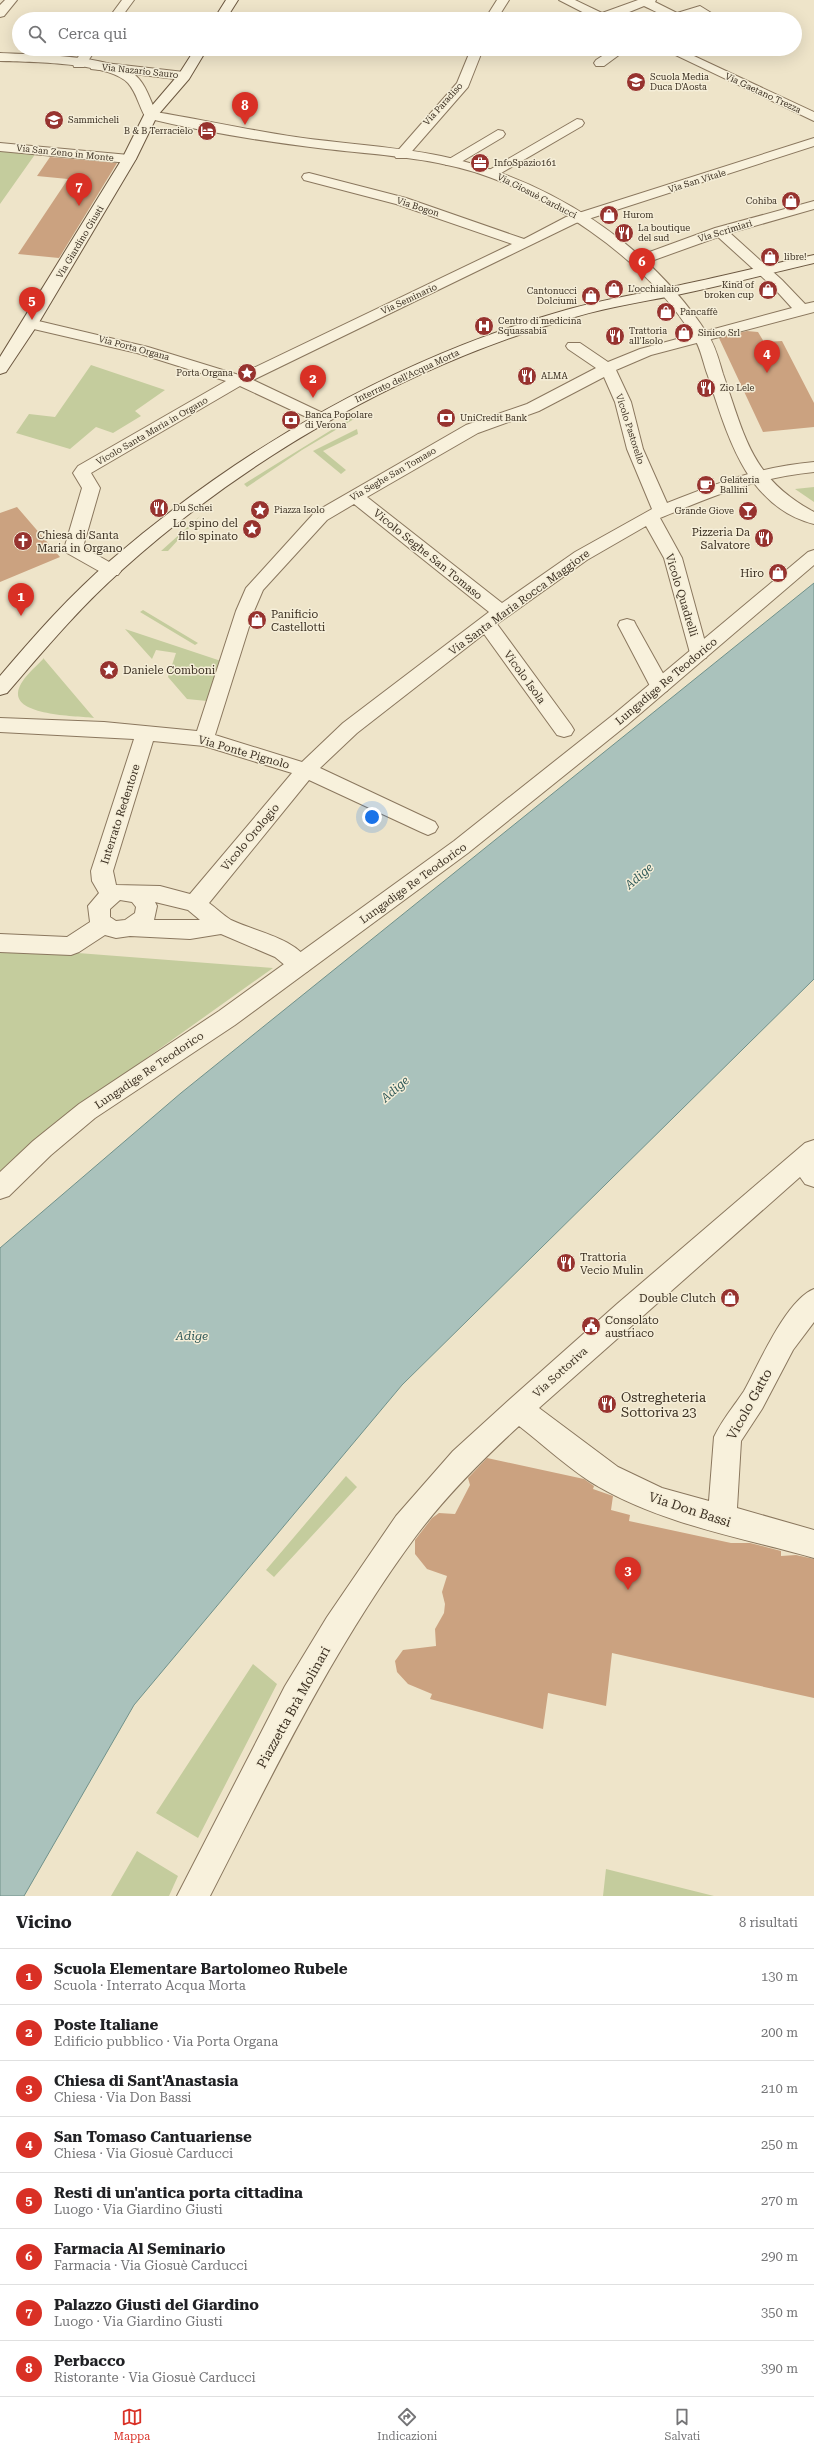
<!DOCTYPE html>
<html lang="it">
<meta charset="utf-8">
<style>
:root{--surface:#fff;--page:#f6f6f6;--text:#202124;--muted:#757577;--line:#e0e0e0;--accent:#d93025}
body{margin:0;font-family:"Roboto Serif",serif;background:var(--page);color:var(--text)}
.you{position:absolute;left:372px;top:817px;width:14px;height:14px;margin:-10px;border:3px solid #fff;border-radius:50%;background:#1a73e8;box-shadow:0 0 0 6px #1a73e833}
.badge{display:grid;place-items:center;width:26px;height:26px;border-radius:50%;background:var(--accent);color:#fff;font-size:13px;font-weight:700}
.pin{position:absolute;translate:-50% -33px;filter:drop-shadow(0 1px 2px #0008)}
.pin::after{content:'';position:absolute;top:21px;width:14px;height:12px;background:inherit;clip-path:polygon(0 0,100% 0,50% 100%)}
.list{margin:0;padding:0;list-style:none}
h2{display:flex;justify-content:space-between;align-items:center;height:52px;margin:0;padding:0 16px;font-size:17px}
h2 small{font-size:13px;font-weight:400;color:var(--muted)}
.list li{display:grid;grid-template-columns:26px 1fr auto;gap:12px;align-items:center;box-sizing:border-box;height:56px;padding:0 16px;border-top:1px solid var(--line)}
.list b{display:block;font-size:15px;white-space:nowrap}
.list p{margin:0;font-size:13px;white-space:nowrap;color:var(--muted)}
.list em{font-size:13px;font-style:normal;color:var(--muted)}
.icon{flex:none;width:22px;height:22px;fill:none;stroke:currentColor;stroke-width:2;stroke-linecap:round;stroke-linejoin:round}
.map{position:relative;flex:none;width:814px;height:1896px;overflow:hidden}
.search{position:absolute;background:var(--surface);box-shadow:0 4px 16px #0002;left:12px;right:12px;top:12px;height:44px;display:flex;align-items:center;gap:10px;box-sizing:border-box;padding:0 14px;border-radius:22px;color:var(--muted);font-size:15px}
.sheet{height:500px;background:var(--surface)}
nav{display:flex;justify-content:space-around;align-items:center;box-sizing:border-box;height:56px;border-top:1px solid var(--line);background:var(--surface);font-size:11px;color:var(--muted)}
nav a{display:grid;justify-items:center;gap:2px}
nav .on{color:var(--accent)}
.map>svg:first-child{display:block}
.green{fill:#c4cc9d}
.water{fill:#aac2bc;stroke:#70918a}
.building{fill:#cba280}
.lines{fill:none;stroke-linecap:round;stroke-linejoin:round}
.minor-casing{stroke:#8a775e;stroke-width:2}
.tertiary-casing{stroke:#8a775e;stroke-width:2}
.secondary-casing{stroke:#6c5841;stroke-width:2}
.minor{fill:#f8f1dc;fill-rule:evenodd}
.tertiary{fill:#f8f1dc;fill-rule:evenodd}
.secondary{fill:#f8f1dc;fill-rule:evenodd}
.labels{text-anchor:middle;stroke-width:3;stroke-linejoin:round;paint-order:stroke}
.far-street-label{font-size:9px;fill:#3b2f21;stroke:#f5eed8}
.far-poi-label{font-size:9px;fill:#3b2f21;stroke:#f5eed8;text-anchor:start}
.poi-label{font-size:11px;fill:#3b2f21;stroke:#f5eed8;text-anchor:start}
.street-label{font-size:11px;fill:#3b2f21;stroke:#f5eed8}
.water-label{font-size:12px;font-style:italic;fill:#315a59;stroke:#f5eed8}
.near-poi-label{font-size:13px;fill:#3b2f21;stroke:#f5eed8;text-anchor:start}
.near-street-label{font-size:13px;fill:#3b2f21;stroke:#f5eed8}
</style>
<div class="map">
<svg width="814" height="1896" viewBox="0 0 814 1896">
<rect width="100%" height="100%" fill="#eee4c9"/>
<path class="green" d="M 0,150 L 36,153 L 0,204 Z
M 91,365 L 165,390 L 135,411 L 141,416 L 113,433 L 96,427 L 70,449 L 16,433 L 29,414 L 55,417 Z
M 354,416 L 354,419 L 302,450 L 247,487 L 244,484 Z
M 357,429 L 358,434 L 323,451 L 346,470 L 341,474 L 313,451 Z
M 814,487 L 814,502 L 795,489 Z
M 200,516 L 168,551 L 161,551 Z
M 143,610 L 198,643 L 195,645 L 140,612 Z
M 125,629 L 221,661 L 207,701 L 187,699 L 168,677 L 176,653 L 156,650 L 152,659 Z
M 44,658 L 44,659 L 94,718 C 78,716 16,716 18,693 C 19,680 36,667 44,658 Z
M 0,947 L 273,968 L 61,1119 L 0,1176 Z
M 346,1476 L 357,1487 L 274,1577 L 266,1570 Z
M 253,1664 L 277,1684 L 198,1838 L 156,1813 Z
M 137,1851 L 178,1876 L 169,1896 L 111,1896 Z
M 606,1869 L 714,1896 L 603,1896 Z"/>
<path class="water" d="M 814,583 L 814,979 L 402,1385 L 134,1705 L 24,1896 L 0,1896 L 0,1248 L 181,1093 Z"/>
<path class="building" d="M 50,157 L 117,163 L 59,258 L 18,254 L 68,179 L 37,176 Z
M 747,331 L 758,332 L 764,342 L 782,341 L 814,403 L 814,427 L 763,432 L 719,338 Z
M 17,507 L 60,557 L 0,582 L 0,513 Z
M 487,1458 L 584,1479 L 594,1486 L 593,1489 L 613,1496 L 611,1510 L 630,1515 L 629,1521 L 731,1543 L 750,1543 L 781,1551 L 781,1556 L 796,1555 L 814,1559 L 814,1698 L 612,1653 L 606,1706 L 548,1693 L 543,1729 L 430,1699 L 432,1694 L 408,1684 L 397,1672 L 395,1661 L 403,1650 L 436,1646 L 435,1629 L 444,1613 L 445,1604 L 442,1592 L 447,1576 L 427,1569 L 415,1554 L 415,1540 L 432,1518 L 439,1513 L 455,1514 L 470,1485 L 468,1478 Z"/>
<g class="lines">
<g class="minor-casing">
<path id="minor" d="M 5,0 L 17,0 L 4,16 L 0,17 L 0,5 Z
M 122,0 L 134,0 L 120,19 L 108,19 Z
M 497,0 L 509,0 L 497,19 L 485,19 Z
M 559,0 L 575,0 L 602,13 L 638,0 L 656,0 L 655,2 L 677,13 L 700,6 L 721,19 L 706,19 L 699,14 C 673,22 667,17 644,6 L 612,19 L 596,19 Z
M 745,14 L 749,15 L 750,19 L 736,19 Z
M 84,49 L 96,49 L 84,67 L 74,67 L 73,64 Z
M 471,49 L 483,49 L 468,87 L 406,158 L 396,158 L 394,155 L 457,83 Z
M 613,49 L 627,49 L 604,66 L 596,66 L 594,63 L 596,60 Z
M 663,49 L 679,49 L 814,112 L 814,121 Z
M 96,62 L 184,72 L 190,76 L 184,80 L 91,69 L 90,66 Z
M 577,119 L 582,120 L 584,123 L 582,126 L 496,176 L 491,177 L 484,173 Z
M 498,130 L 503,131 L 505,134 L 503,137 L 456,165 L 446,165 L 444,162 Z
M 814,138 L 814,146 L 576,223 L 253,380 L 329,416 L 331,419 L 329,422 L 317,422 L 240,386 L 91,473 L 100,488 L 83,547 L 118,567 L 121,571 L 118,575 L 106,575 L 67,553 L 64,549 L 82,488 L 73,473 L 78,466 L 226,381 L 137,353 L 25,327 L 22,324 L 25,321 L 30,319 L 148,347 L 239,375 L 512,244 L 396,204 L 304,180 L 302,177 L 304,174 L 309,173 L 406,198 L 524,239 L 566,217 Z
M 0,143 L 129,155 L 136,159 L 129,163 L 0,151 Z
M 814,201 L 814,209 L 730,233 L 782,280 L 805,304 L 814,302 L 814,312 L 651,355 L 616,370 L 631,402 L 643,449 L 667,503 C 718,483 758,467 814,462 L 814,472 C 754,478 714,496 660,518 L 682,558 L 708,653 L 706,658 L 699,659 L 692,658 L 690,653 L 664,558 L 646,526 L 587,560 L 497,624 L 571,725 L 574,730 L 571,735 L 564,737 L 557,735 L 484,634 L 357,733 L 320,768 L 435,822 L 438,827 L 435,832 L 428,835 L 421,832 L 309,780 L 209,903 C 216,908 223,915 231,920 C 256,932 297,938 311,965 L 308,971 L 300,974 L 292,971 L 275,957 L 221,934 L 190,939 L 130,936 L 116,938 L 105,935 L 79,952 L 71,955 L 0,952 L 0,934 L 67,937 L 90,922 L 88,906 L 99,893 L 92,881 L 91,871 L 134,739 L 0,732 L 0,718 L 104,722 L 197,731 L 236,611 L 246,588 L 315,512 L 466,425 L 527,404 L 596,368 L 568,349 L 566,346 L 568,343 L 580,343 L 608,362 L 640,349 L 792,308 L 772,286 L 718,237 L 643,264 L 633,264 L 631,261 L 633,258 L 715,228 ZM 604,377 L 615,402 L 627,449 L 652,509 L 575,552 L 502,603 L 367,497 L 478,433 L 539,411 ZM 354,504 L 489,612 L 343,723 L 302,762 L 215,735 L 254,611 L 263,590 L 327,520 ZM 153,741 L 204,746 L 292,773 L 190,894 L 160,886 L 116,885 L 113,871 ZM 120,900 L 132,902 L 136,907 L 135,913 L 125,920 L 116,921 L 110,917 L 110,909 ZM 155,902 L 188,910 L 200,920 L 154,920 L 157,906 Z
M 627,619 L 634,621 L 636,625 L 670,686 L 667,691 L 660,693 L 653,691 L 650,686 L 618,625 L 620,621 Z
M 814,1140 L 814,1187 L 805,1184 L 800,1177 L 539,1408 L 618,1467 L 662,1488 L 709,1501 L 714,1437 C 722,1420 734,1406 744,1391 C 759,1364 786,1300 814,1289 L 814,1322 L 793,1350 L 762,1409 L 741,1441 L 737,1508 L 814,1530 L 814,1558 C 743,1538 663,1524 599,1487 C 572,1472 544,1445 519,1426 C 482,1460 446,1496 416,1536 C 333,1648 273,1773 210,1896 L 177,1896 L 285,1686 L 327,1617 L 396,1516 L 453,1451 L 509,1400 L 617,1304 L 805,1143 Z"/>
</g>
<g class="tertiary-casing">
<path id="tertiary" d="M 0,53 C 35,55 106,54 135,75 C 146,84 150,100 156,112 C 203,120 249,130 296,137 C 344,144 393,146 441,156 C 547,178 649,243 708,335 C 716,347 719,361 723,374 C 745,437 751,478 814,512 L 814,524 C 746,507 727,434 708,376 C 703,363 701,348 693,336 C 668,295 630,259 590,231 C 559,209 525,190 489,177 C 437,158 381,155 326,149 C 267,142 204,132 146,118 C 139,107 137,93 128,83 C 108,62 29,62 0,61 Z
M 814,550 L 814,565 L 627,725 L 468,853 L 235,1025 L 95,1118 L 51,1155 L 9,1196 L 0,1199 L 0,1172 L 33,1141 L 79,1104 L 219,1011 L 454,841 L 613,715 L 808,552 Z"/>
</g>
<g class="secondary-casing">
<path id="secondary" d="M 226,0 L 238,0 L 226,19 L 214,19 Z
M 195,49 L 207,49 L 189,79 L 157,116 L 136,159 L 38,324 L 6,372 L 0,374 L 0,357 L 122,159 L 144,115 L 179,74 Z
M 814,255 L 814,263 C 771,273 729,284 686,293 C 649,301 611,306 575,317 C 409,365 251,454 123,569 C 80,607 44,650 7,693 L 0,695 L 0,676 C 35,635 70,595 111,560 C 242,447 399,357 566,310 C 605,299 646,293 685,284 C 729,275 771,264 814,255 Z"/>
</g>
<use href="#minor" class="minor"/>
<use href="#tertiary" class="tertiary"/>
<use href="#secondary" class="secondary"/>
</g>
<defs>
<g id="school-disc" transform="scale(1)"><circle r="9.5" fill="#97332f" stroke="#f5eed8"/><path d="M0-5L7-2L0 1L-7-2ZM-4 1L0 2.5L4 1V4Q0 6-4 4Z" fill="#fff"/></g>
<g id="hotel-disc" transform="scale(1)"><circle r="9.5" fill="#97332f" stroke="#f5eed8"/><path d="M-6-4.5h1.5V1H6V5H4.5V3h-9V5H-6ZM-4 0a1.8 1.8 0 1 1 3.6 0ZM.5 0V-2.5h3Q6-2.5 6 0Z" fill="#fff"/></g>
<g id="office-disc" transform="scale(1)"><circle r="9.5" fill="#97332f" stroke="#f5eed8"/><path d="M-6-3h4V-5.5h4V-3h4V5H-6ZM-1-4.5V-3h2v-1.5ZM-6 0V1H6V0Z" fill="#fff"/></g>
<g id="shop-disc" transform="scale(1)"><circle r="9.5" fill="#97332f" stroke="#f5eed8"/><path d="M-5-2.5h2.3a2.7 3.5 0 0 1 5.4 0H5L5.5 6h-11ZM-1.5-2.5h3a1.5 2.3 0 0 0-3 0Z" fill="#fff"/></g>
<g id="restaurant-disc" transform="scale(1)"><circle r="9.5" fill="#97332f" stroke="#f5eed8"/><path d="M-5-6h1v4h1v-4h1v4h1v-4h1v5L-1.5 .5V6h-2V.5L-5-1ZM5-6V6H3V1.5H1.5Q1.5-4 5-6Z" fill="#fff"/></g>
<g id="hospital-disc" transform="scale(1)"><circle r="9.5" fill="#97332f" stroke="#f5eed8"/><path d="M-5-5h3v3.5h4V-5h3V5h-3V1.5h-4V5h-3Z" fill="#fff"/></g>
<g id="sight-disc" transform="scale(1)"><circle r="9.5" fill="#97332f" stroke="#f5eed8"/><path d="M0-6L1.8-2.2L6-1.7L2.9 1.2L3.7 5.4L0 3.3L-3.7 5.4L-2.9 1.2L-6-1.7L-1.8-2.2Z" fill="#fff"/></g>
<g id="bank-disc" transform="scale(1)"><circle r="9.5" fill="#97332f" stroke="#f5eed8"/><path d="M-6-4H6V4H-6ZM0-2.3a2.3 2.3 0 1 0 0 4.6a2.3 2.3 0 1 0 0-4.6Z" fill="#fff"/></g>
<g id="cafe-disc" transform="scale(1)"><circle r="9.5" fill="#97332f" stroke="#f5eed8"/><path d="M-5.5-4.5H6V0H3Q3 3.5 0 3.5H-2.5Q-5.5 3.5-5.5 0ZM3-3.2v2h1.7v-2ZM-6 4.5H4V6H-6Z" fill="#fff"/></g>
<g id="bar-disc" transform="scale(1)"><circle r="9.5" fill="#97332f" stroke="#f5eed8"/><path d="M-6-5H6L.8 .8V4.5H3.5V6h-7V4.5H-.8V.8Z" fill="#fff"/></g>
<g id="church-disc" transform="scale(1)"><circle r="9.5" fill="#97332f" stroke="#f5eed8"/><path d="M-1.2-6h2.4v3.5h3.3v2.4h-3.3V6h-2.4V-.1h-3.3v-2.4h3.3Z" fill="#fff"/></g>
<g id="civic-disc" transform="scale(1)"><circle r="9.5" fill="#97332f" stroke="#f5eed8"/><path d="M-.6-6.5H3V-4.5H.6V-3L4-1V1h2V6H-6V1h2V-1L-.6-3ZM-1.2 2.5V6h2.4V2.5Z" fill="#fff"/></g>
</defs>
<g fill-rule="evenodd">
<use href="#school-disc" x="636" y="82"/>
<use href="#school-disc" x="54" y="120"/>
<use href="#hotel-disc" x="207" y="131"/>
<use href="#office-disc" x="480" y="163"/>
<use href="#shop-disc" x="791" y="201"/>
<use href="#shop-disc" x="609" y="215"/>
<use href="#restaurant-disc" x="624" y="233"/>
<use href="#shop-disc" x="770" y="257"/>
<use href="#shop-disc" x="614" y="289"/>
<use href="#shop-disc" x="768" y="290"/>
<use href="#shop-disc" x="591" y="296"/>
<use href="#shop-disc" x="666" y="312"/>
<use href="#hospital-disc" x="484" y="326"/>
<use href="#shop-disc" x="684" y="333"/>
<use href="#restaurant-disc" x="615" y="336"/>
<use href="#sight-disc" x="247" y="373"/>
<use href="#restaurant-disc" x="527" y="376"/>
<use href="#restaurant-disc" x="706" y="388"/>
<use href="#bank-disc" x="446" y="418"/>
<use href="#bank-disc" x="291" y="420"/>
<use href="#cafe-disc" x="706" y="485"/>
<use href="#restaurant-disc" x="159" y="508"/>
<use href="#sight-disc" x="260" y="510"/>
<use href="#bar-disc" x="748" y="511"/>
<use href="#sight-disc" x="252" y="529"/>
<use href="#restaurant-disc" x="764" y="538"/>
<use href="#church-disc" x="23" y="541"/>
<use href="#shop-disc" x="778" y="573"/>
<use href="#shop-disc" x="257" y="620"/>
<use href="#sight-disc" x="109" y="670"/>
<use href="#restaurant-disc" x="566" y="1263"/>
<use href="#shop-disc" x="730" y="1298"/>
<use href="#civic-disc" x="591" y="1326"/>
<use href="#restaurant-disc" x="607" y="1404"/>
</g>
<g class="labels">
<g class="far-street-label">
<text transform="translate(140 71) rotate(6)" y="3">Via Nazario Sauro</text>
<text transform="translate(763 93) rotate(25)" y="3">Via Gaetano Trezza</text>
<text transform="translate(443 104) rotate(-48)" y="3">Via Paradiso</text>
<text transform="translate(65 153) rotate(6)" y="3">Via San Zeno in Monte</text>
<text transform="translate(697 181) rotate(-17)" y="3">Via San Vitale</text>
<text transform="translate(537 196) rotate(27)" y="3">Via Giosuè Carducci</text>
<text transform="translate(418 207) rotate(18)" y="3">Via Bogon</text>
<text transform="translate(725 231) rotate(-17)" y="3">Via Scrimiari</text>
<text transform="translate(80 242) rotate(-59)" y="3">Via Giardino Giusti</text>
<text transform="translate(409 299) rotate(-25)" y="3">Via Seminario</text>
<text transform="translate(134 348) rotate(15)" y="3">Via Porta Organa</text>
<text transform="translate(407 376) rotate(-25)" y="3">Interrato dell'Acqua Morta</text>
<text transform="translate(630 429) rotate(72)" y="3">Vicolo Pastorello</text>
<text transform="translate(152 431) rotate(-30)" y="3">Vicolo Santa Maria in Organo</text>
<text transform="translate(393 474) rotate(-30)" y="3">Via Seghe San Tomaso</text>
</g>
<g class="far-poi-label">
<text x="650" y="80">Scuola Media<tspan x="650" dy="10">Duca D'Aosta</tspan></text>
<text x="68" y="123">Sammicheli</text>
<text x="193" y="134" text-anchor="end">B &amp; B Terracielo</text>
<text x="494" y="166">InfoSpazio161</text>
<text x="777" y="204" text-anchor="end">Cohiba</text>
<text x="623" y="218">Hurom</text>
<text x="638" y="231">La boutique<tspan x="638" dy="10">del sud</tspan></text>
<text x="784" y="260">libre!</text>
<text x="754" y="288" text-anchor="end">Kind of<tspan x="754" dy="10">broken cup</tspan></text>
<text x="628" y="292">L'occhialaio</text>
<text x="577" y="294" text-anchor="end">Cantonucci<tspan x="577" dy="10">Dolciumi</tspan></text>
<text x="680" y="315">Pancaffè</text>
<text x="498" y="324">Centro di medicina<tspan x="498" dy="10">Squassabia</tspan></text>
<text x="629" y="334">Trattoria<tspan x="629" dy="10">all'Isolo</tspan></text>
<text x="698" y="336">Sinico Srl</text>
<text x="233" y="376" text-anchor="end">Porta Organa</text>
<text x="541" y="379">ALMA</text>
<text x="720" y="391">Zio Lele</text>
<text x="305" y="418">Banca Popolare<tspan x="305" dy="10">di Verona</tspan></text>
<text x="460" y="421">UniCredit Bank</text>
<text x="720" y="483">Gelateria<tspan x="720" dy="10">Ballini</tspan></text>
<text x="173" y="511">Du Schei</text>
<text x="274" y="513">Piazza Isolo</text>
<text x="734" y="514" text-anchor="end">Grande Giove</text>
</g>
<g class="poi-label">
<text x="238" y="527" text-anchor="end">Lo spino del<tspan x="238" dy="13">filo spinato</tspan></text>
<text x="750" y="536" text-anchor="end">Pizzeria Da<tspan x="750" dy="13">Salvatore</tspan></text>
<text x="37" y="539">Chiesa di Santa<tspan x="37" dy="13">Maria in Organo</tspan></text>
<text x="764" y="577" text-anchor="end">Hiro</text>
<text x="271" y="618">Panificio<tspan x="271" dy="13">Castellotti</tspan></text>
<text x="123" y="674">Daniele Comboni</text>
<text x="580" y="1261">Trattoria<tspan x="580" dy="13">Vecio Mulin</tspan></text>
<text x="716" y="1302" text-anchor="end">Double Clutch</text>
<text x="605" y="1324">Consolato<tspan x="605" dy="13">austriaco</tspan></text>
</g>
<g class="street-label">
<text transform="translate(428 554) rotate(39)" y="4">Vicolo Seghe San Tomaso</text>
<text transform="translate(682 595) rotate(73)" y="4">Vicolo Quadrelli</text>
<text transform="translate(519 602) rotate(-36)" y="4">Via Santa Maria Rocca Maggiore</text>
<text transform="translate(525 677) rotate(54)" y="4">Vicolo Isola</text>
<text transform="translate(666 681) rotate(-40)" y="4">Lungadige Re Teodorico</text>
<text transform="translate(244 752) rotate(16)" y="4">Via Ponte Pignolo</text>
<text transform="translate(120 814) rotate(-72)" y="4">Interrato Redentore</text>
<text transform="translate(250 837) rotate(-50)" y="4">Vicolo Orologio</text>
<text transform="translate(413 883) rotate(-36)" y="4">Lungadige Re Teodorico</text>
<text transform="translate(149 1070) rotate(-34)" y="4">Lungadige Re Teodorico</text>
<text transform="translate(560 1372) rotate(-42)" y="4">Via Sottoriva</text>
</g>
<g class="water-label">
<text transform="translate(639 876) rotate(-41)" y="4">Adige</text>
<text transform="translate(395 1089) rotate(-41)" y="4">Adige</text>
<text x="192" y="1340">Adige</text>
</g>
<g class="near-poi-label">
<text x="621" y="1402">Ostregheteria<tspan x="621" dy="15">Sottoriva 23</tspan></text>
</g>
<g class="near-street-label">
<text transform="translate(749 1404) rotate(-61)" y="5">Vicolo Gatto</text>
<text transform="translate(690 1509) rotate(18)" y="5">Via Don Bassi</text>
<text transform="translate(293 1707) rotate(-61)" y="5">Piazzetta Brà Molinari</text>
</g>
</g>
</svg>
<div class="you"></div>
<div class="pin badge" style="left:21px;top:616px">1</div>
<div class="pin badge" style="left:313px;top:398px">2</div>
<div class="pin badge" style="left:628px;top:1590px">3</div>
<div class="pin badge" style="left:767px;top:373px">4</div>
<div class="pin badge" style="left:32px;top:320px">5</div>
<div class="pin badge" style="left:642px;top:281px">6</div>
<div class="pin badge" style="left:79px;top:206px">7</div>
<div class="pin badge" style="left:245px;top:125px">8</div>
<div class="search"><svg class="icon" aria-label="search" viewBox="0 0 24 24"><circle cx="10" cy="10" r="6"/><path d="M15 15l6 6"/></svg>Cerca qui</div>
</div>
<section class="sheet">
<h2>Vicino<small>8 risultati</small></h2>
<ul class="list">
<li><span class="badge">1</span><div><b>Scuola Elementare Bartolomeo Rubele</b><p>Scuola · Interrato Acqua Morta</p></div><em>130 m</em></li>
<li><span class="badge">2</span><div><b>Poste Italiane</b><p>Edificio pubblico · Via Porta Organa</p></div><em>200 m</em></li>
<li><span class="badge">3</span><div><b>Chiesa di Sant'Anastasia</b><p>Chiesa · Via Don Bassi</p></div><em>210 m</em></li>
<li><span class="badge">4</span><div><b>San Tomaso Cantuariense</b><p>Chiesa · Via Giosuè Carducci</p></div><em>250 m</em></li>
<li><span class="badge">5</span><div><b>Resti di un'antica porta cittadina</b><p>Luogo · Via Giardino Giusti</p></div><em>270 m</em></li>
<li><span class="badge">6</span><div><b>Farmacia Al Seminario</b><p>Farmacia · Via Giosuè Carducci</p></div><em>290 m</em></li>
<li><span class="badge">7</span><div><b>Palazzo Giusti del Giardino</b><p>Luogo · Via Giardino Giusti</p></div><em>350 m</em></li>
<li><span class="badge">8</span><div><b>Perbacco</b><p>Ristorante · Via Giosuè Carducci</p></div><em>390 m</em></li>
</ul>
</section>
<nav>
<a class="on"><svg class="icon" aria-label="map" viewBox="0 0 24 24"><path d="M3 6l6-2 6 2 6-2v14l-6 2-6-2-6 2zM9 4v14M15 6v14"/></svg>Mappa</a>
<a><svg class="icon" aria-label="directions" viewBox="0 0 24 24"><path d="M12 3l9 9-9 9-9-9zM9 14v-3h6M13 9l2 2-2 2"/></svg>Indicazioni</a>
<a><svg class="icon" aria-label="saved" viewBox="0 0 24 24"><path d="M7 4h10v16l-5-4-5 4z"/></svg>Salvati</a>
</nav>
